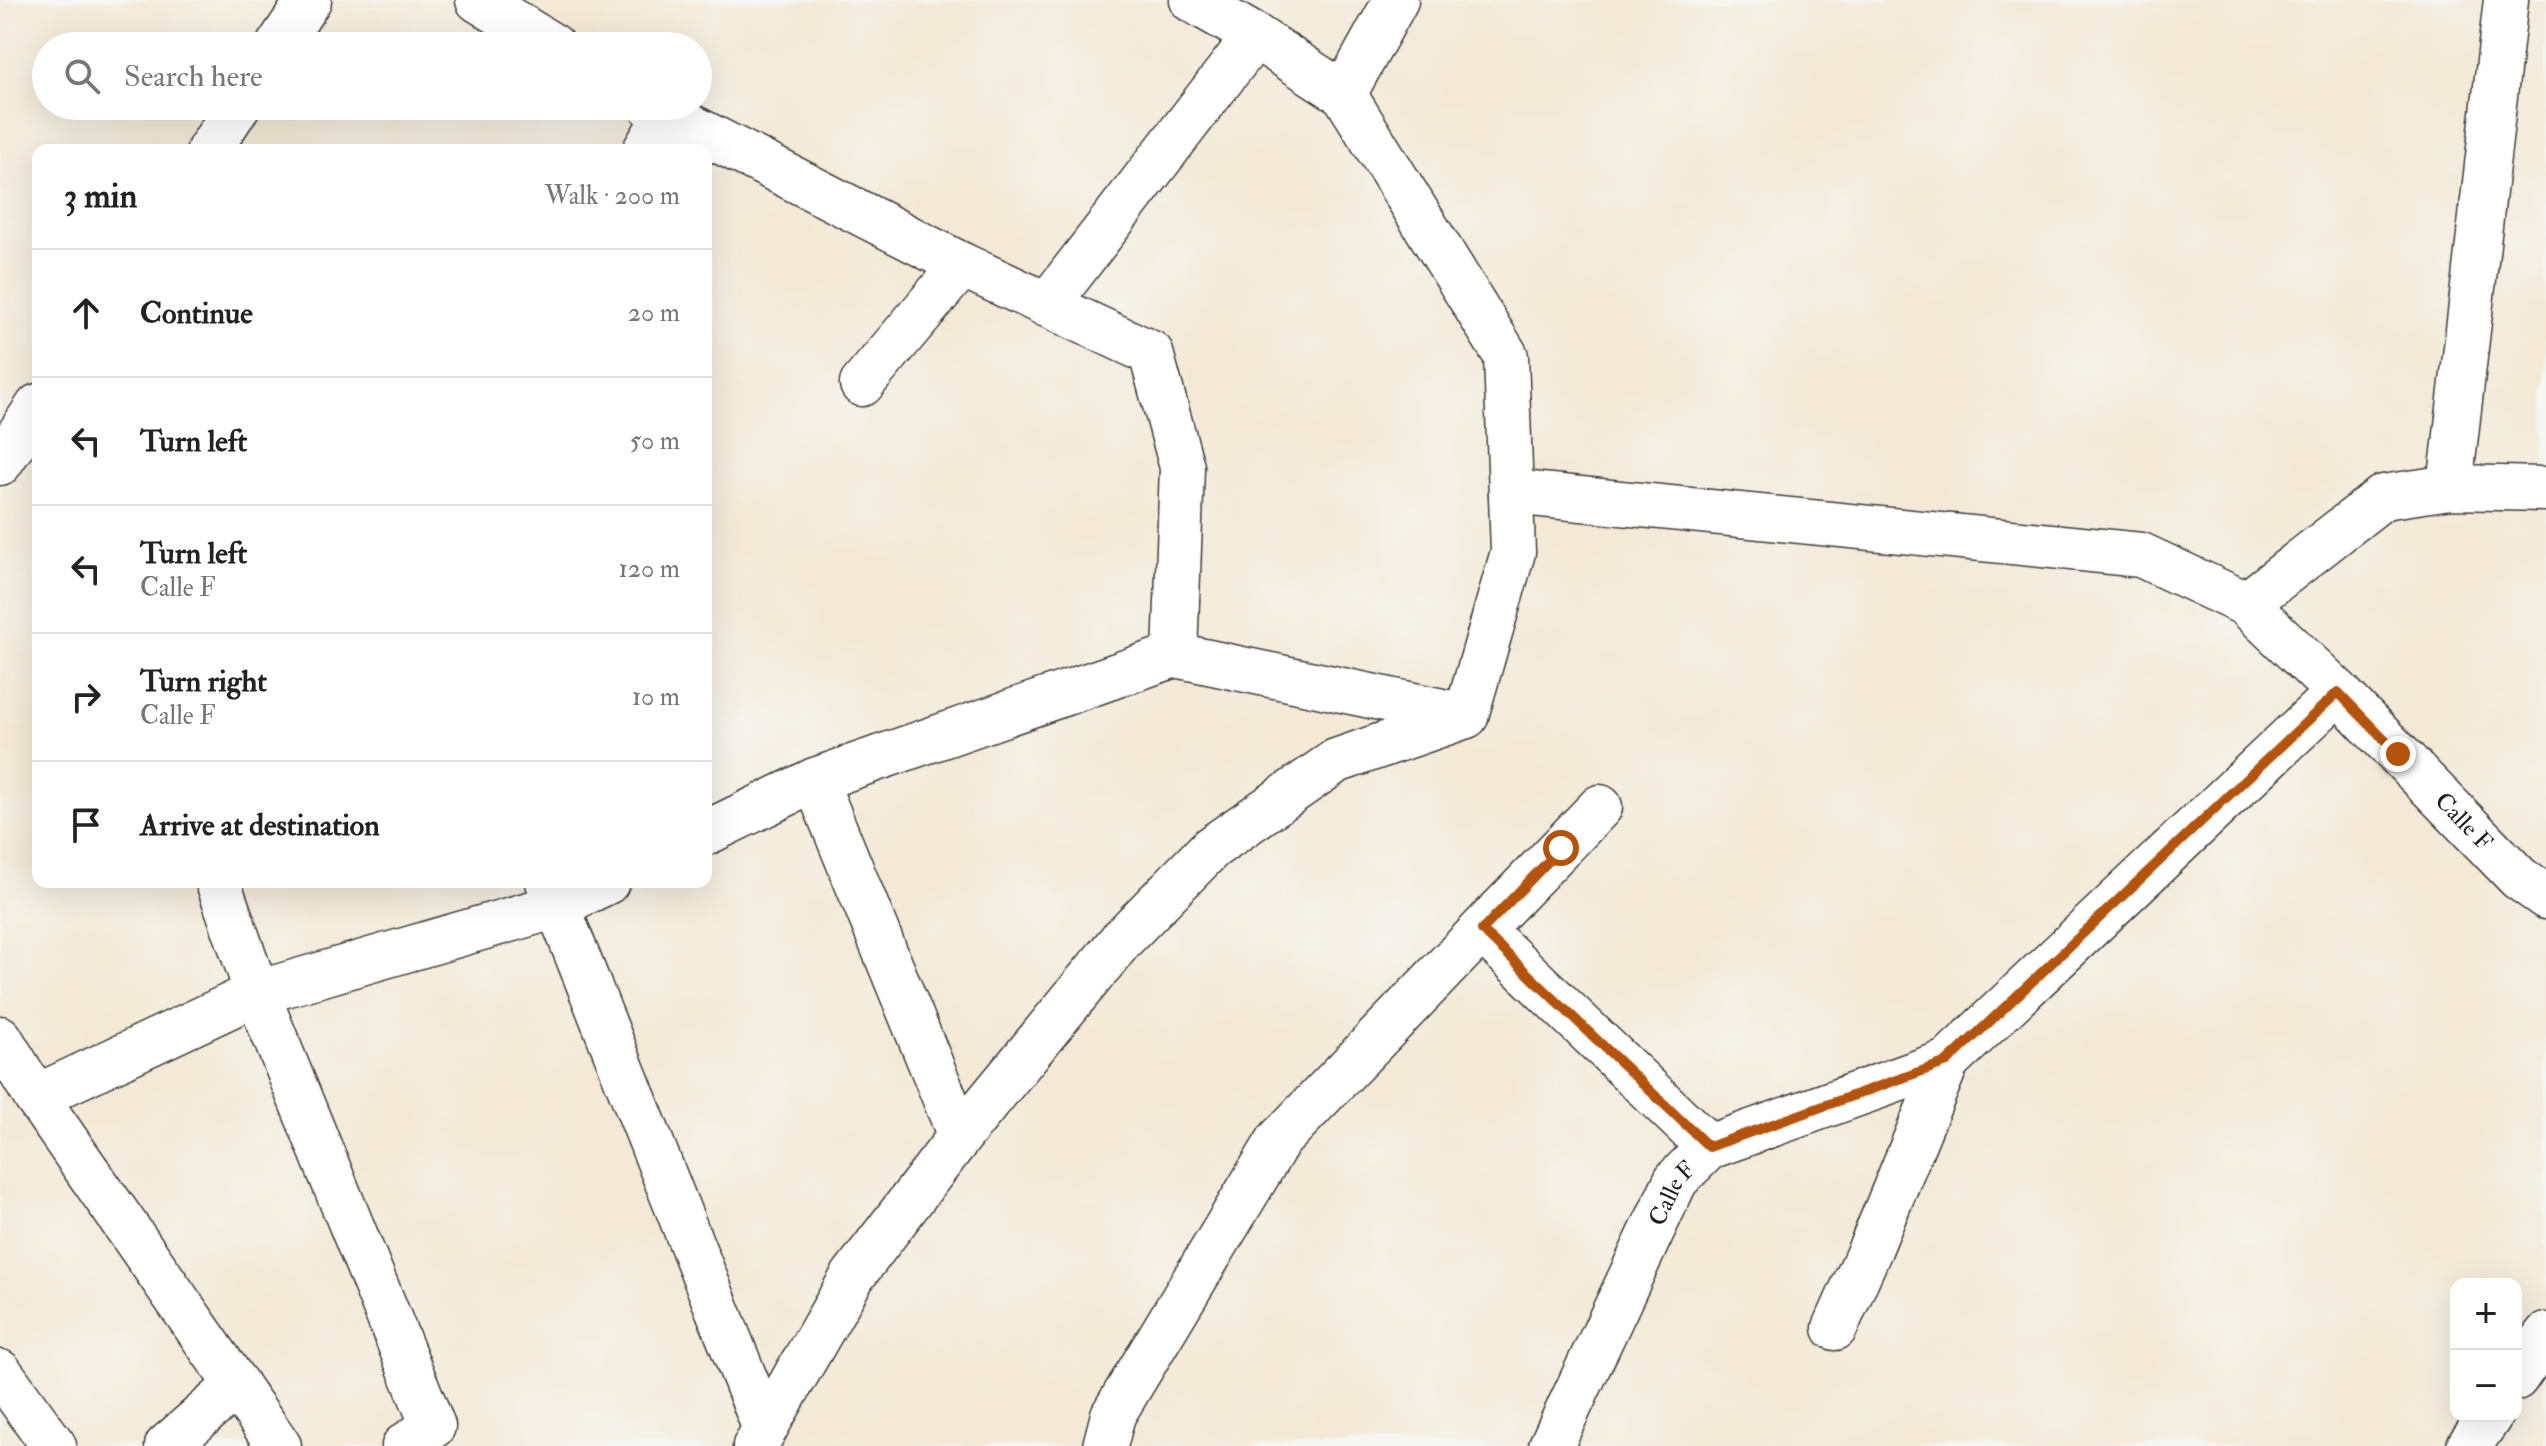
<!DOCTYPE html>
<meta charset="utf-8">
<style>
:root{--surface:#fff;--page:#f2f2f2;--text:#222;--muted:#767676;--line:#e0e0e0}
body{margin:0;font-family:"IM FELL Double Pica",serif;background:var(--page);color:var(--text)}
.controls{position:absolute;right:24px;bottom:24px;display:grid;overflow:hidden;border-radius:16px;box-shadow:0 8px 32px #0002}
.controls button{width:72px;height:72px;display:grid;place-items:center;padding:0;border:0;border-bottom:2px solid var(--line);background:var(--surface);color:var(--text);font:40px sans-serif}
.stop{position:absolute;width:24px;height:24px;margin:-18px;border:6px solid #b45309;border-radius:50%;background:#fff}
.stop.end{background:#b45309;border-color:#fff;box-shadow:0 2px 8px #0008}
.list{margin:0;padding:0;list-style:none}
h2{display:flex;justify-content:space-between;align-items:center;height:104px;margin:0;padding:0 32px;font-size:34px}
h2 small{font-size:26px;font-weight:400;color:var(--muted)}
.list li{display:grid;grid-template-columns:52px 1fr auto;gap:24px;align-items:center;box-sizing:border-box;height:128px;padding:0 32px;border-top:2px solid var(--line)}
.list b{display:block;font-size:30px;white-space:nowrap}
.list p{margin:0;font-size:26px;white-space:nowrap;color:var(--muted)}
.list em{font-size:26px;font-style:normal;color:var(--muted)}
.icon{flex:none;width:44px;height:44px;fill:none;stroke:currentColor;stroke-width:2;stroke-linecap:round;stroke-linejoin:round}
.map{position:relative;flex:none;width:2546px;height:1446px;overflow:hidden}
.search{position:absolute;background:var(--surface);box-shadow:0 8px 32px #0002;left:32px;top:32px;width:680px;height:88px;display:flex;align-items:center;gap:20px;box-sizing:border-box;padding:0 28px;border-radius:44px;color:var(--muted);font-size:30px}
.panel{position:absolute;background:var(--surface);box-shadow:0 8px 32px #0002;left:32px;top:144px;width:680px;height:744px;border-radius:16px}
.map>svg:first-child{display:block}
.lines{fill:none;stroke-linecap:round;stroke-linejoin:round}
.minor-casing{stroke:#3c3b38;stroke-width:47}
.minor{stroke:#fff;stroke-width:44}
.route{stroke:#b45309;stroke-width:10}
.labels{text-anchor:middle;stroke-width:6;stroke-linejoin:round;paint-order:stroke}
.street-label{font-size:24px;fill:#1c1c1c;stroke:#f6f6f2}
</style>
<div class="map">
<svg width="2546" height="1446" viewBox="0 0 2546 1446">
<rect width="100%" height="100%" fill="#f6f6f2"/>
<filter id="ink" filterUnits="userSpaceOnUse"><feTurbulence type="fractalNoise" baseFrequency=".0125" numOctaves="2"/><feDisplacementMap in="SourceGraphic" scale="16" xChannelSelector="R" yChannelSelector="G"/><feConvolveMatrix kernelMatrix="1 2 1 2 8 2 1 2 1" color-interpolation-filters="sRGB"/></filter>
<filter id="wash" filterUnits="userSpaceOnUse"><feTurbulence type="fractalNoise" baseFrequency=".006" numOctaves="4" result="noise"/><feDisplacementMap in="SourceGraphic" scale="32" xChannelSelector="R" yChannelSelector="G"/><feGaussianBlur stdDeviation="1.8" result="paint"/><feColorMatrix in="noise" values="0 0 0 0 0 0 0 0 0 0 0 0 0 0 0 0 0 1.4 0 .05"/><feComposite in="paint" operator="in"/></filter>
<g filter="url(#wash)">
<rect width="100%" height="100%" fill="#f3e9d6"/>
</g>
<g filter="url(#ink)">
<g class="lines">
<g class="minor-casing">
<g id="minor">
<path d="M 478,0 L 553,46"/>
<path d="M 278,46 L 309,0"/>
<path d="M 1344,94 L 1396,0"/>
<path d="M 651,106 L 962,265 L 1151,353 L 1182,467 L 1175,655 L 815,780 L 706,833"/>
<path d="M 209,150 L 238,106"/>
<path d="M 645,150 L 666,115"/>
<path d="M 1047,305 L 1255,36"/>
<path d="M 862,384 L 962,265"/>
<path d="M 0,463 L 38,406"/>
<path d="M 2450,487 L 2506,0"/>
<path d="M 1511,492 L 2141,555 L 2246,604 L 2338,692"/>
<path d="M 2246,604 L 2383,497 L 2450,487 L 2546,489"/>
<path d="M 1175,655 L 1466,716 L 1513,552 L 1506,356 L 1344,94 L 1255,36 L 1192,0"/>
<path d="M 815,780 L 960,1136"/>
<path d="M 218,882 L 257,993 L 433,1426 L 404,1446"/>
<path d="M 548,882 L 765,1429"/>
<path d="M 1482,930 L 1709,1147"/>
<path d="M 0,1038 L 36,1097 L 279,1446"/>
<path d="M 36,1097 L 257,993 L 557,906 L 607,882"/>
<path d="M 1835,1328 L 1871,1247 L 1947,1062"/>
<path d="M 0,1372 L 54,1446"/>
<path d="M 2516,1378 L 2546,1335"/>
<path d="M 167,1446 L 237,1385"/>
<path d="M 755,1446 L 853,1276 L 960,1136 L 1122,939 L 1211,848 L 1336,761 L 1466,716"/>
<path d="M 1105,1446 L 1113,1415 L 1278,1141 L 1600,807"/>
<path id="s1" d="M 1551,1446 L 1676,1180 L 1709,1147 L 1947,1062 L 2338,692 L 2519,878 L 2546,897"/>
<path d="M 2469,1446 L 2490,1416"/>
</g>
</g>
<use href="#minor" class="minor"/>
</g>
</g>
<g class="lines" filter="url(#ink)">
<path class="route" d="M 1561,848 L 1482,930 L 1709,1147 L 1947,1062 L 2338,692 L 2398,754"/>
</g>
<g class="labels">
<g class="street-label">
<text dy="8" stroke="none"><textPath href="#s1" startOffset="1312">Calle F</textPath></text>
<text dy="8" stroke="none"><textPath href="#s1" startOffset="280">Calle F</textPath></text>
</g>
</g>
</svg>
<div class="controls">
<button>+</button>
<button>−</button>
</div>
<div class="stop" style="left:1561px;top:848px"></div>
<div class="stop end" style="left:2398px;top:754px"></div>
<div class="search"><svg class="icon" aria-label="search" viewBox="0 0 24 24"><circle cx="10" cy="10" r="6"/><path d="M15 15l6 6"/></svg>Search here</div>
<section class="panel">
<h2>3 min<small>Walk · 200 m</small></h2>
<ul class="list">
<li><svg class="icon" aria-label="ahead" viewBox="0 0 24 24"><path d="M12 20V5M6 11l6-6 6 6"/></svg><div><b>Continue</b></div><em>20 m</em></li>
<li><svg class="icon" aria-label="left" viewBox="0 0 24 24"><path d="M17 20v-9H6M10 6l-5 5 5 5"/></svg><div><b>Turn left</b></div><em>50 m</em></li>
<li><svg class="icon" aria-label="left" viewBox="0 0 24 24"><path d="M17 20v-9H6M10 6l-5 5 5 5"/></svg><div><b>Turn left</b><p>Calle F</p></div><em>120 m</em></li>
<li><svg class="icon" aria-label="right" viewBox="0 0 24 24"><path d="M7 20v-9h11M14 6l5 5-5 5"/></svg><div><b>Turn right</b><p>Calle F</p></div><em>10 m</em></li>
<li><svg class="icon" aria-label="arrive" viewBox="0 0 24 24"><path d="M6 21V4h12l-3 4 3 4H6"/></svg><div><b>Arrive at destination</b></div></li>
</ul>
</section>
</div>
